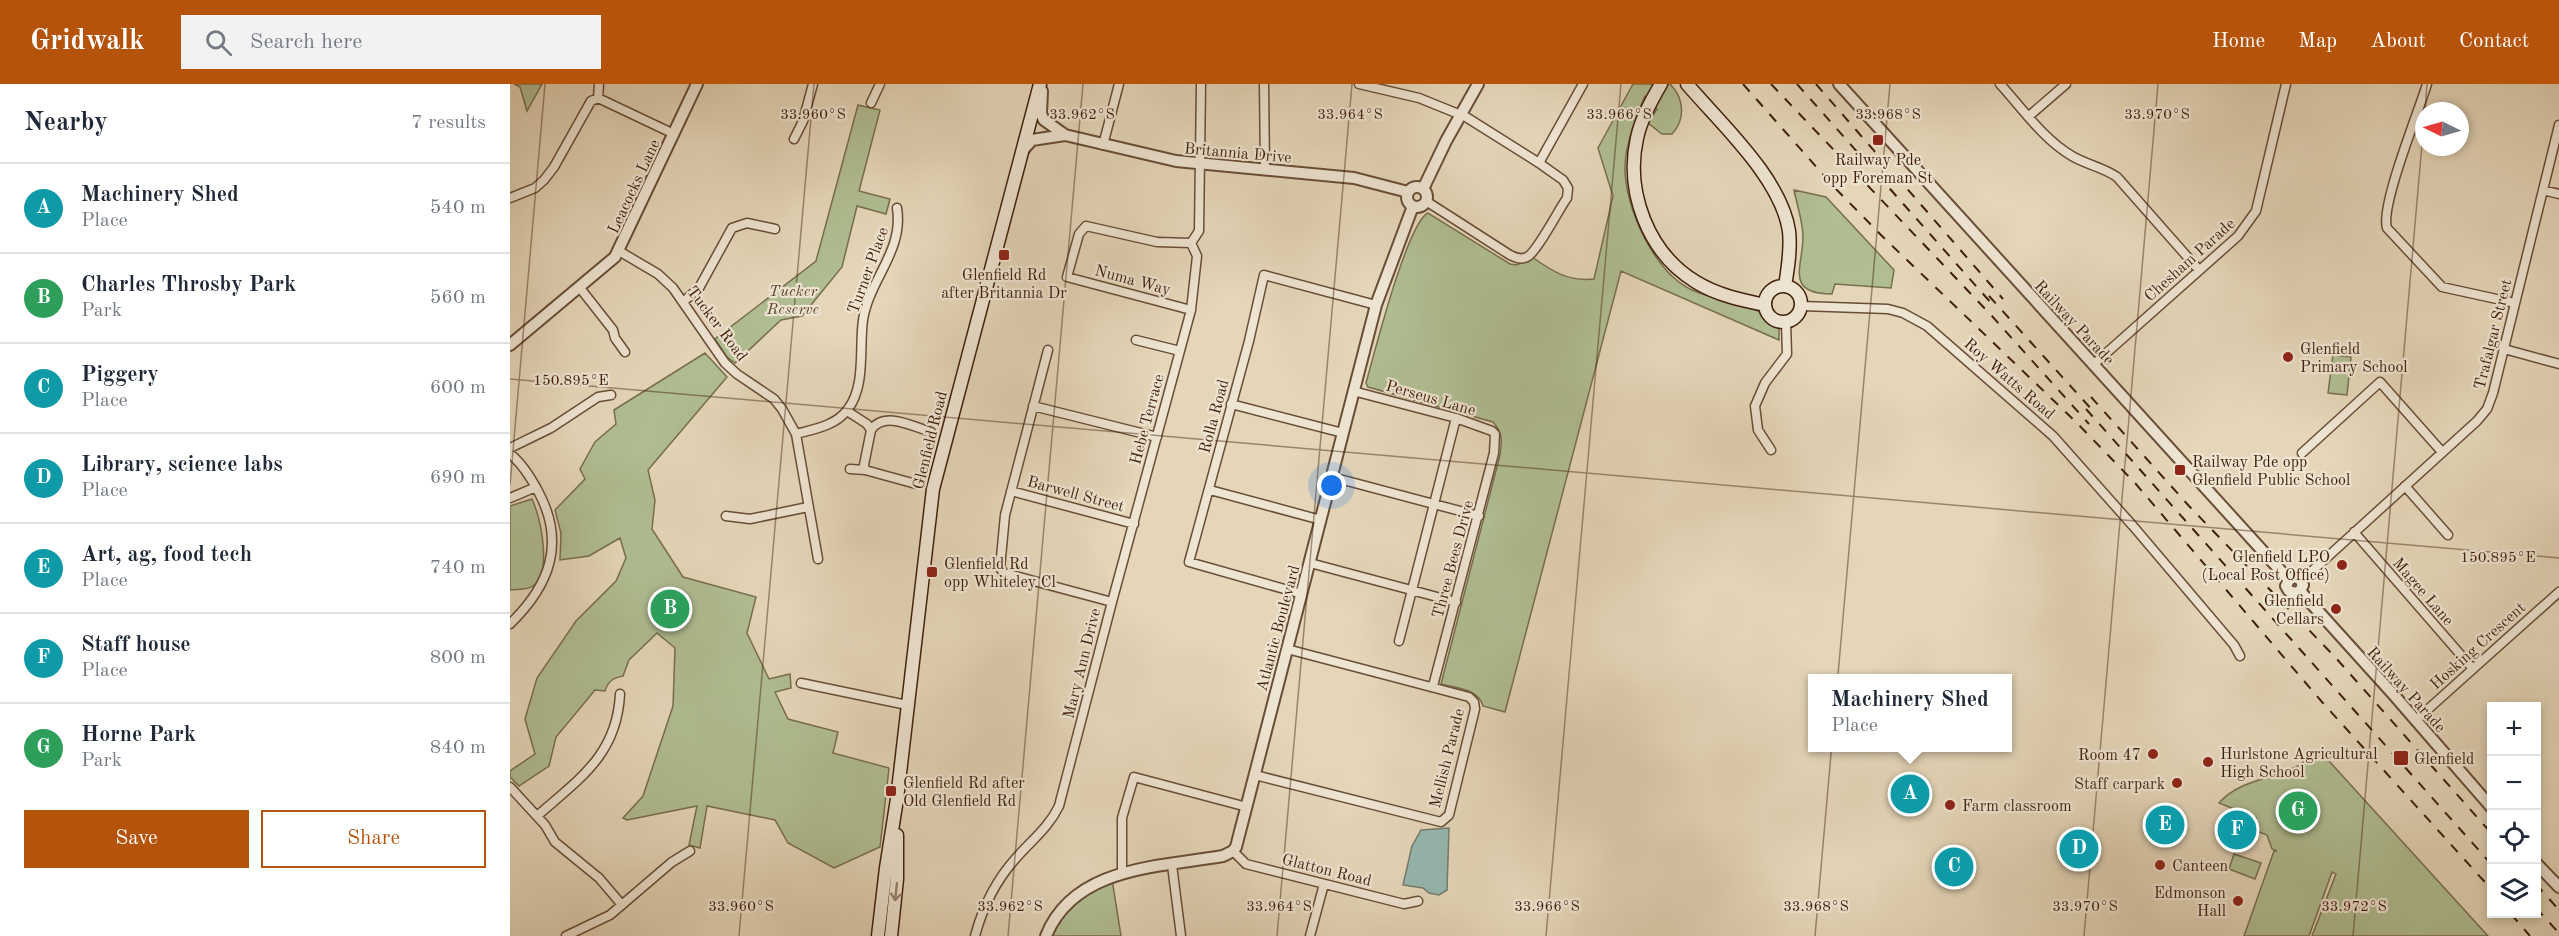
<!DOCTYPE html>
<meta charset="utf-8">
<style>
:root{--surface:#fff;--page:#f2f2f3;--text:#1f2937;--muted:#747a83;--line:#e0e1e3;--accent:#b45309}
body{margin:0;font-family:"Old Standard TT",serif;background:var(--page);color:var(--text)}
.controls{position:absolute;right:18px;bottom:18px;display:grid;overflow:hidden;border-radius:0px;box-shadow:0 3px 9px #0003}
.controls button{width:54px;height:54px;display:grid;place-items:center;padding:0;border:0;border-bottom:2px solid var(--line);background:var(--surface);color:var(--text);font:30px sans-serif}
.compass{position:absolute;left:1905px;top:18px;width:54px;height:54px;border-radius:50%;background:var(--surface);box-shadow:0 3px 9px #0003;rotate:275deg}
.you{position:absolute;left:822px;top:402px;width:21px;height:21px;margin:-15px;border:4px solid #fff;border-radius:50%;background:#1a73e8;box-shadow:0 0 0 9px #1a73e833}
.badge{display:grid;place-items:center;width:39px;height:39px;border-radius:50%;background:var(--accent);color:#fff;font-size:20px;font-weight:700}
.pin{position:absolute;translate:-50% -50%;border:3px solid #fff;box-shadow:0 2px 6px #0006}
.popup{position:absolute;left:1298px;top:590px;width:204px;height:78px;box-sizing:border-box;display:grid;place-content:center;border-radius:0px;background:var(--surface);filter:drop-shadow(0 2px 4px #0005);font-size:20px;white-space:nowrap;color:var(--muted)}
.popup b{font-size:22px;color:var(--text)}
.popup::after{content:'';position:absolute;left:50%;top:100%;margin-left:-12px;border:12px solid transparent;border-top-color:var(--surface)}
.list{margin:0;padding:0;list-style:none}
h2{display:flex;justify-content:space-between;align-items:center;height:78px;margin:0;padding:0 24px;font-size:26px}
h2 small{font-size:20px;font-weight:400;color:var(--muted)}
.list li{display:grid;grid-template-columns:39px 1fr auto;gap:18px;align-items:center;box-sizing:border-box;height:90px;padding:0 24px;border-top:2px solid var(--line)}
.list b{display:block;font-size:22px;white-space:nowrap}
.list p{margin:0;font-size:20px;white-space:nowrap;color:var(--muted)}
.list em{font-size:20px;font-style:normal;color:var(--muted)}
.actions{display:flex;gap:12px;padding:18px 24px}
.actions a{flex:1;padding:14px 0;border:2px solid var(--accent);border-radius:0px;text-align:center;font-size:21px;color:var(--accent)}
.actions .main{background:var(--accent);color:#fff}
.icon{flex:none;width:33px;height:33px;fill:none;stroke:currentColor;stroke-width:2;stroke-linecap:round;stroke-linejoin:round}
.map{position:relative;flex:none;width:2049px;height:852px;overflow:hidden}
header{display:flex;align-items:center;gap:36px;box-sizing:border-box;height:84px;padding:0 30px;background:var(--accent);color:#fff}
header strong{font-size:28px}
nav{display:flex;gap:33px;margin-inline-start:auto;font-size:21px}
.search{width:420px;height:54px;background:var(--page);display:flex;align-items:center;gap:15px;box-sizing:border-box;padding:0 21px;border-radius:0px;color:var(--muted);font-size:22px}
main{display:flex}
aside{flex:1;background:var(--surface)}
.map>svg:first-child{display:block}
.green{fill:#b0be92;stroke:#786e4e;stroke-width:1.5}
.water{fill:#96b9b2;stroke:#747b6f;stroke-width:1.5}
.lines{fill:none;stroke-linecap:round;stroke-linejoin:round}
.minor-casing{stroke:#694d36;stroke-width:11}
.tertiary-casing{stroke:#694d36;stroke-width:14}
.secondary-casing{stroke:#401f0b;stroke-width:15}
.minor{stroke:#eee4d2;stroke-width:8}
.tertiary{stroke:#eee4d2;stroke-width:10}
.secondary{stroke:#eee4d2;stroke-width:12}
.rail{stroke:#401f0b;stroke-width:2;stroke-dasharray:10 10;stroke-linecap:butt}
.oneway{stroke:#97826e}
.ticks{fill:none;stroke:#401f0b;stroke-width:1.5;stroke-opacity:0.45}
.poi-dot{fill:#8f2418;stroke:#eee4d2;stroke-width:2}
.labels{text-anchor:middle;stroke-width:4.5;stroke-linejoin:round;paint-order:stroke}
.street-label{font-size:16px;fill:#401f0b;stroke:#eee4d2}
.poi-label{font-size:16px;fill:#401f0b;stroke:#eee4d2;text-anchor:start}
.park-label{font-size:16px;font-style:italic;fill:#5c472d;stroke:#eee4d2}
.ticks-label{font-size:15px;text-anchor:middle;fill:#401f0b;stroke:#eee4d2;stroke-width:4.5;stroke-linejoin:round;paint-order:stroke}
</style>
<header>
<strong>Gridwalk</strong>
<div class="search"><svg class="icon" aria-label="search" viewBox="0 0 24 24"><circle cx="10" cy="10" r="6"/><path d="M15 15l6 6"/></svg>Search here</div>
<nav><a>Home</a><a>Map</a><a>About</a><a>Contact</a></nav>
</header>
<main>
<aside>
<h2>Nearby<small>7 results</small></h2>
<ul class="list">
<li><span class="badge" style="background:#0f9aa8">A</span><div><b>Machinery Shed</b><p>Place</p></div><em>540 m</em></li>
<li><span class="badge" style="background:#2e9e5b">B</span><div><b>Charles Throsby Park</b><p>Park</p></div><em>560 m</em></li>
<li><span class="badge" style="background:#0f9aa8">C</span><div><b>Piggery</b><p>Place</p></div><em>600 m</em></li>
<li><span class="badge" style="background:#0f9aa8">D</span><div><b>Library, science labs</b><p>Place</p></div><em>690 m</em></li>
<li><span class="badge" style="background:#0f9aa8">E</span><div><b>Art, ag, food tech</b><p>Place</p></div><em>740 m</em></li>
<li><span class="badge" style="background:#0f9aa8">F</span><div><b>Staff house</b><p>Place</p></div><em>800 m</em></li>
<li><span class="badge" style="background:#2e9e5b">G</span><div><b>Horne Park</b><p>Park</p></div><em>840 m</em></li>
</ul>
<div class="actions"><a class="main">Save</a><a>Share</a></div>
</aside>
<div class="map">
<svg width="2049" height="852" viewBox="0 0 2049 852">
<rect width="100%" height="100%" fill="#e5d6b9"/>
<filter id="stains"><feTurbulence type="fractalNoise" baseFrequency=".00333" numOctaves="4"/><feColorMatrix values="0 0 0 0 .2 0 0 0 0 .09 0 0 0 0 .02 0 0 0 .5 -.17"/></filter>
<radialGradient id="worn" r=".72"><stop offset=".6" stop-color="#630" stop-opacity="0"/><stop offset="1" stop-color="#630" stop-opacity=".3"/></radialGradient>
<path class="green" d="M 4,0 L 32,0 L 17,27 L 10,3 Z
M 1123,0 L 1160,0 C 1174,14 1176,35 1162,50 L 1152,50 L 1138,39 L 1147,25 L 1135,12 C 1126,34 1116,58 1115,82 C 1114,123 1144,188 1182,206 C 1203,216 1228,216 1248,227 C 1255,231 1262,239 1269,244 L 1269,256 L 1111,187 L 995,628 L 973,622 C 969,605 946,604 931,600 L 990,371 C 992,357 993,349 983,338 L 858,303 L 856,299 C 864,271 897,139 918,129 L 1000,180 L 1007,181 L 1022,173 C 1042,187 1058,198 1084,195 L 1103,112 L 1088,64 Z
M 348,21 L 370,26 L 349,107 L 380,115 L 376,130 L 347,122 L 332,183 L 292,232 L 271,236 L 225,279 L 217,273 L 205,255 L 306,177 Z
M 1284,106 L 1316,113 L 1384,186 L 1381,204 L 1325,200 L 1322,210 C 1274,210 1293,182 1293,153 C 1293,138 1287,121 1284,106 Z
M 195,269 L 217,293 L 138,386 L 145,416 L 142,445 L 173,493 L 246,513 L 237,549 L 259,595 L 280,590 L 281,604 L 265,608 L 278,635 L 328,648 L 323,669 L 379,684 L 370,763 L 324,784 L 278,759 L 265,736 L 197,722 L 190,764 L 179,761 L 187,722 L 117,736 L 113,734 L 133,712 L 163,622 L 165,564 L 147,549 L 119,576 L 113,592 C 103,594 98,597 95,607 L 85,606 L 46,653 L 39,682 L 9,702 L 0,693 L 0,687 L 25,670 L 15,635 L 27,594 L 66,537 L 106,497 L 116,474 L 110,454 L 79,472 L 50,476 L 51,449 L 45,426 L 75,395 L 70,385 L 85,358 L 106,340 L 104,326 Z
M 1823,271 L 1841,273 L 1837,311 L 1818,309 Z
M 22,415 C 30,433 43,487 23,502 C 18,506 7,505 0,506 L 0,422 Z
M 1809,666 L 1978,852 L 1802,852 L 1826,790 L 1822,788 L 1799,852 L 1734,852 L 1764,767 L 1767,767 L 1762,765 L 1757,751 L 1742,745 L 1746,734 L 1709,719 C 1728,697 1760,695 1786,683 C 1794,678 1801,671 1809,666 Z
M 1724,770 L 1751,779 L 1745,795 L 1719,785 Z
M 602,795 L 611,852 L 541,852 C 553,822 575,810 602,795 Z"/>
<path class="water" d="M 939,744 L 937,806 L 929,811 L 919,809 L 913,804 L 893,801 L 902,762 L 911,746 Z"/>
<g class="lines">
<g class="minor-casing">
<path id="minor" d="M 754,0 L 755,85
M 849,0 L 909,14 L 956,33 L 1029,79 L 1053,96 L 1058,104 L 1057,114 C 1049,125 1027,168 1017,173 C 1011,176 1006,174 1000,171 L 916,117
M 1490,0 C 1512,24 1533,55 1562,72 C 1577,81 1593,83 1607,93 L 1689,186
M 1917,0 C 1909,27 1870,122 1877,144 L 1932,203 L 2005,219
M 88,14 L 164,50
M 361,19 L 370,0
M 1519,32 L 1556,0
M 284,55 L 293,37 L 303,0
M 593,61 L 609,0
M 1029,79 L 1073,0
M 2033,106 L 2049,110
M 0,114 L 25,104 L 34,96 L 44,83 L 81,17 L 88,14 L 89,0
M 109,167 L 148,190 L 163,204 L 215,279 L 227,290 L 264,315 L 272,325 L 286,350 L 308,475
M 70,204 L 103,246 L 105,254 L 115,268
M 173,218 L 189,204 L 222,144 L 237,139 L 265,145
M 1292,222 L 1378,225 L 1393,229 L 1417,242 L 1543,352 L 1623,442 L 1724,561 L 1730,572
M 681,226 L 557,193 L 569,150 L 576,142 L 647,158 L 681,159 L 689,147 L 691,0
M 626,256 L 670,267
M 1994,265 L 2049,280
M 1584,280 L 1728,152 L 1746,127 L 1776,0
M 843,307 L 946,334 L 982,347 L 985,350 L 984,369 L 923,602
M 721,320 L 833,349
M 523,322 L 647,353
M 337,327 L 357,340 L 361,346 L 354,381 L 355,386 L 406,400
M 361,346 C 374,326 404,343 421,348
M 286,350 C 304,345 326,342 338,325 C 356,301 349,264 353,236 C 359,196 394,167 387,124
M 0,364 L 41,344 L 88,313 L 101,311
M 1261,366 L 1248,346 L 1245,322 L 1255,299 L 1277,270 L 1276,239
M 1792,369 L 1870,298 L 1932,368
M 0,370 C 12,379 21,394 28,407 C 56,459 40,501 0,540
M 340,385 L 355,386
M 822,393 L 969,432
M 1895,402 L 1938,451
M 700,406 L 811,436
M 501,407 L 624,440
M 0,414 L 26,403
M 216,432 L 240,435 L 298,423
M 1844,448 L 1963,585
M 800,479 L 946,518
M 1791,497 L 1967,337 L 1977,325 L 1983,309 L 2049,41
M 792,510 L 679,478 L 739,257 L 754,191 L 866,221
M 602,518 L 681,226 L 687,172 L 681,159
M 889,557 L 946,334
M 291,599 L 397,621
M 1906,636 L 2049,508
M 745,691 L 931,738 L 939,731 L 965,625 L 964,618 L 959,613 L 777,565
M 0,703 L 35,741 L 45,758 L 89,794 L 112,821
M 27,732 C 69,695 107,671 110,610
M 723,767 L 736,780 L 894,820 L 908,817
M 662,781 L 671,852
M 612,789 L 612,734 L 624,693 L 737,723
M 56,852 L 100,831 L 162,778 L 180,767
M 465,852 C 473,822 486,796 507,773 C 522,756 539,743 549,722 L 602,518 L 494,489 L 490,484 L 495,431 L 538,266
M 800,852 L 814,800"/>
</g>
<g class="tertiary-casing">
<path id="tertiary" d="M 1329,0 L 1779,496
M 532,7 L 531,30 L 534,36 L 555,51 L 666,77 L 844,94 L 898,108
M 513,66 L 522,56 L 555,51
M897 113a10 10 0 1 1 20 0a10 10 0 1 1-20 0Z
M 913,105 L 936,57 L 968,0
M 0,261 L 105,173 L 187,0
M 1779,496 L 1784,493 L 1790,495 L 1793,501 L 1790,507
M 1779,496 L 1776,502 L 1779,507 L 1785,509 L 1790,507
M 1790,507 L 1883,610 L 1982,724
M 2026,779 L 2049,803
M 536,852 C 564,782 650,783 713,772 L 723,767 L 726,763 L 866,221 L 903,122"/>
</g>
<g class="secondary-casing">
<path id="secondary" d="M 1151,0 C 1141,17 1131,35 1127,54 C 1115,108 1138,169 1186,198 C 1207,211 1231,216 1255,221
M 1177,0 C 1211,40 1271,94 1279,147 C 1281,165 1278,184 1275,202
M1255 220a18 18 0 1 1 36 0a18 18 0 1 1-36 0Z
M 368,852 L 376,784 L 387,715 L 423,405 L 530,0
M 381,852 L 387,795 L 387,751"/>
</g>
<use href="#minor" class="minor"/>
<use href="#tertiary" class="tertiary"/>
<use href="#secondary" class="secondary"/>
<path class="rail" d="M 1233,0 L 1324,103 L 1373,153 L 1566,338 L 1625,399 L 1812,618 L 1982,806
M 1261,0 L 1481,231 L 1579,340
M 1287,0 L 1482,220
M 1306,0 L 1493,215
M 1479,212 L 1584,328
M 1581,313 L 1679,422 L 1825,573 L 1982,750
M 1576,325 L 1982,781
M 2026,800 L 2049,826
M 2026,824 L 2049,849
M 2001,830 L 2020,852"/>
</g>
<defs><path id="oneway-shaft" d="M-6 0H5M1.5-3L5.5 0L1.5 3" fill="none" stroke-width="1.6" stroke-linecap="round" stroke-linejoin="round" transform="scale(1.5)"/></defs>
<use class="oneway" href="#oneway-shaft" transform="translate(386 808) rotate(96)"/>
<path class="ticks" d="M 1915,27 L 1917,0M 0,295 L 2049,474M 0,401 L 35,0M 229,852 L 304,0M 498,852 L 573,0M 767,852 L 842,0M 1036,852 L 1111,0M 1305,852 L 1380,0M 1574,852 L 1648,0M 1843,852 L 1914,37"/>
<g class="poi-dot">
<rect x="1362" y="50" width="12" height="12" rx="3"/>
<rect x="488" y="165" width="12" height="12" rx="3"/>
<circle cx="1778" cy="273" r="6"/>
<rect x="1664" y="380" width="12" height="12" rx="3"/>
<circle cx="1832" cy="481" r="6"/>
<rect x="416" y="482" width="12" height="12" rx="3"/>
<circle cx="1826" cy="525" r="6"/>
<circle cx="1643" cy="670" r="6"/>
<rect x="1883" y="666" width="16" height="16" rx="3"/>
<circle cx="1698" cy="678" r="6"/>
<circle cx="1667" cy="699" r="6"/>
<rect x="375" y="701" width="12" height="12" rx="3"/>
<circle cx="1440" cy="721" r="6"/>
<circle cx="1650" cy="781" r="6"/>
<circle cx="1728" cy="817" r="6"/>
</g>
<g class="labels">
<g class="street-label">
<text transform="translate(728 68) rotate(5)" y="6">Britannia Drive</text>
<text transform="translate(123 102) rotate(-65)" y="6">Leacocks Lane</text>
<text transform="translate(1679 175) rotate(-42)" y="6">Chesham Parade</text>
<text transform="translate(357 186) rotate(-70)" y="6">Turner Place</text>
<text transform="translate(623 195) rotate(15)" y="6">Numa Way</text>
<text transform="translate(1565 238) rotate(47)" y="6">Railway Parade</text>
<text transform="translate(208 239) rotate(53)" y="6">Tucker Road</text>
<text transform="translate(1982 250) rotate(-76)" y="6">Trafalgar Street</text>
<text transform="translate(1500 294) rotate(41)" y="6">Roy Watts Road</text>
<text transform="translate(921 313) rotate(16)" y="6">Perseus Lane</text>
<text transform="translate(703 332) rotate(-75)" y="6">Rolla Road</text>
<text transform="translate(636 335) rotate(-75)" y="6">Hebe Terrace</text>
<text transform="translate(419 356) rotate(-76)" y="6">Glenfield Road</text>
<text transform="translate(566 409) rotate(15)" y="6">Barwell Street</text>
<text transform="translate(942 475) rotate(-75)" y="6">Three Bees Drive</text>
<text transform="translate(1914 507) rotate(49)" y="6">Magee Lane</text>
<text transform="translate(767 544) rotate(-75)" y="6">Atlantic Boulevard</text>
<text transform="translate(1967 561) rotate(-42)" y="6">Hosking Crescent</text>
<text transform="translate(571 579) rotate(-76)" y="6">Mary Ann Drive</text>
<text transform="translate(1897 605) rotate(48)" y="6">Railway Parade</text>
<text transform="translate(936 674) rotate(-76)" y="6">Mellish Parade</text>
<text transform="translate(817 785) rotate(14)" y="6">Glatton Road</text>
</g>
<g class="poi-label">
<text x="1368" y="81" text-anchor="middle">Railway Pde<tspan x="1368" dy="18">opp Foreman St</tspan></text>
<text x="494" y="196" text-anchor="middle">Glenfield Rd<tspan x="494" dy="18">after Britannia Dr</tspan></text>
<text x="1790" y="270">Glenfield<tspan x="1790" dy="18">Primary School</tspan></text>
<text x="1682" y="383">Railway Pde opp<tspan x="1682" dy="18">Glenfield Public School</tspan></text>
<text x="1820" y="478" text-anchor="end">Glenfield LPO<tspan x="1820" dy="18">(Local Post Office)</tspan></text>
<text x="434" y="485">Glenfield Rd<tspan x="434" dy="18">opp Whiteley Cl</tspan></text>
<text x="1814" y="522" text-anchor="end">Glenfield<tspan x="1814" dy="18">Cellars</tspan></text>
<text x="1710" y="675">Hurlstone Agricultural<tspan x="1710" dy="18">High School</tspan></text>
<text x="1631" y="676" text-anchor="end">Room 47</text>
<text x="1904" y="680">Glenfield</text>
<text x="393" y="704">Glenfield Rd after<tspan x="393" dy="18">Old Glenfield Rd</tspan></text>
<text x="1655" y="705" text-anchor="end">Staff carpark</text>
<text x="1452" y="727">Farm classroom</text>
<text x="1662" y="787">Canteen</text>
<text x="1716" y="814" text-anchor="end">Edmonson<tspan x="1716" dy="18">Hall</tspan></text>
</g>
<g class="park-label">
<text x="283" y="212">Tucker<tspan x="283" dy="18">Reserve</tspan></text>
</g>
</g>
<g class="ticks-label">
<text x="303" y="35">33.960°S</text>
<text x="572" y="35">33.962°S</text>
<text x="840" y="35">33.964°S</text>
<text x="1109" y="35">33.966°S</text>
<text x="1378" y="35">33.968°S</text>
<text x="1647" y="35">33.970°S</text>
<text x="61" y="301">150.895°E</text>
<text x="1988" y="478">150.895°E</text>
<text x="231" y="827">33.960°S</text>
<text x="500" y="827">33.962°S</text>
<text x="769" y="827">33.964°S</text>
<text x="1037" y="827">33.966°S</text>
<text x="1306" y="827">33.968°S</text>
<text x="1575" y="827">33.970°S</text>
<text x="1844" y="827">33.972°S</text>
</g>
<rect width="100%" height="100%" filter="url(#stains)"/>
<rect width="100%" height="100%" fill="url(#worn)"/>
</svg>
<div class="controls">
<button>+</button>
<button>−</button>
<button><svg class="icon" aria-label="locate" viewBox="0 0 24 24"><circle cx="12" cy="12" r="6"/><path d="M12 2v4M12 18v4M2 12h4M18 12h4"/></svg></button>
<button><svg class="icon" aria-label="layers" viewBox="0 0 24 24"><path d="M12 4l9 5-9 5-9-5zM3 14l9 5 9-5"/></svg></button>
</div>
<svg class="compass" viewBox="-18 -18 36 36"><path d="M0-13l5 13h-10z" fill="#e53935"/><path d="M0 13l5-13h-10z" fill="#747a83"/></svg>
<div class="you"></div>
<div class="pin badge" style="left:1400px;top:710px;background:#0f9aa8">A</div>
<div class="popup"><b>Machinery Shed</b>Place</div>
<div class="pin badge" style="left:160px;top:525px;background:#2e9e5b">B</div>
<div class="pin badge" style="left:1444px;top:783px;background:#0f9aa8">C</div>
<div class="pin badge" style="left:1569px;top:765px;background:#0f9aa8">D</div>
<div class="pin badge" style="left:1655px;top:741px;background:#0f9aa8">E</div>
<div class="pin badge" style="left:1727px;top:746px;background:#0f9aa8">F</div>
<div class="pin badge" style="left:1788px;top:727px;background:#2e9e5b">G</div>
</div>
</main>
